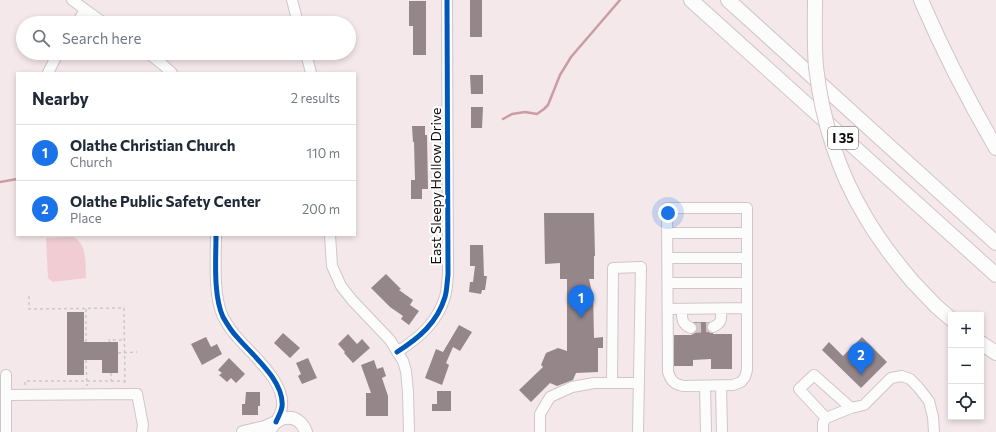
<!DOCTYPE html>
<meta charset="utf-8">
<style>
:root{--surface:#fff;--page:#f2f2f3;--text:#1f2937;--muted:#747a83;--line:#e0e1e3;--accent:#1a73e8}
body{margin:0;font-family:Commissioner,sans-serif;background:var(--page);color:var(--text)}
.controls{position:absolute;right:12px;bottom:12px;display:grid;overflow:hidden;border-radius:0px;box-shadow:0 2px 6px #0003}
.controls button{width:36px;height:36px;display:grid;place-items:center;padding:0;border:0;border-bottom:1px solid var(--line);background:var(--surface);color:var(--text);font:20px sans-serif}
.you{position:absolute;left:668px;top:213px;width:14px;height:14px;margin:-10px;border:3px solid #fff;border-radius:50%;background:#1a73e8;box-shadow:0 0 0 6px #1a73e833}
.badge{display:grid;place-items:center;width:26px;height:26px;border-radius:50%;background:var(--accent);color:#fff;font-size:13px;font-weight:700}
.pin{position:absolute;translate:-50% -33px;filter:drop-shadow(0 1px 2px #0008)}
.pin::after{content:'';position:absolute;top:21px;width:14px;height:12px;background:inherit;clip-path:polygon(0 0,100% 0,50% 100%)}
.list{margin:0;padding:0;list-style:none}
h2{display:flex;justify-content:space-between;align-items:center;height:52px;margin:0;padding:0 16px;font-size:17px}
h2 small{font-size:13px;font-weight:400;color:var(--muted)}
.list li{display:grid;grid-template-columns:26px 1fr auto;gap:12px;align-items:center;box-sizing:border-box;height:56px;padding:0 16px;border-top:1px solid var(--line)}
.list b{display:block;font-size:15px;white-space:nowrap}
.list p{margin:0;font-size:13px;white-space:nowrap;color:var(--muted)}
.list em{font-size:13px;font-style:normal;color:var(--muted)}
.icon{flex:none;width:22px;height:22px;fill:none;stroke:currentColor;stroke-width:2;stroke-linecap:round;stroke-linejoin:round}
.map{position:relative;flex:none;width:996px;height:432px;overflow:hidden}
.search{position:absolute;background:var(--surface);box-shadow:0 2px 6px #0003;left:16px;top:16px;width:340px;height:44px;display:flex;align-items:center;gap:10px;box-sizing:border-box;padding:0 14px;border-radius:22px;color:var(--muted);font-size:15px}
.panel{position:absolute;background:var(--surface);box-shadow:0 2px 6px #0003;left:16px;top:72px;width:340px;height:164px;border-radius:0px}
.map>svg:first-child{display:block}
.green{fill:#f1cdd3}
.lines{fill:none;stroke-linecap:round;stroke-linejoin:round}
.stream{stroke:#cc9ca5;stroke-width:2.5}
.building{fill:#958689}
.minor-tunnel{stroke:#d2c7c9;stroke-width:10;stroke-dasharray:10 5;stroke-linecap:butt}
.minor-casing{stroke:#cfc6c7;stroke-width:12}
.major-casing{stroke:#cfc6c7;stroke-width:14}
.highway-casing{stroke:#cfc6c7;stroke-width:16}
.path{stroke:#ccc8c9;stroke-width:1.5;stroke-dasharray:3 3;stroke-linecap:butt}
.minor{stroke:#fdfcfc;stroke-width:10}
.major{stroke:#fdfcfc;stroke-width:12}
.highway{stroke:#fdfcfc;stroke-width:14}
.highway-bridge-casing{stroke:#cfc6c7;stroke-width:16;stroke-linecap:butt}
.highway-bridge{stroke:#fdfcfc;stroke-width:14}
.cycleway-casing{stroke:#fff;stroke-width:8}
.cycleway{stroke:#0057b8;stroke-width:5}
.labels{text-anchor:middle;stroke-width:4;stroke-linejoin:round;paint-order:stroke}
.shield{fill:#fff;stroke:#585455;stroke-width:1}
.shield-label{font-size:13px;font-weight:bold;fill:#110b0c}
.street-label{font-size:14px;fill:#110b0c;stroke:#fff}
</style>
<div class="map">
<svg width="996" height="432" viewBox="0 0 996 432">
<rect width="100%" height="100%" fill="#f4e8ea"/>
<path class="green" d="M 73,237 C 88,244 85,264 86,278 L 53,282 L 48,278 L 46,238 Z"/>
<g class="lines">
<path class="stream" d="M 503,119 L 512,114 L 525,112 L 537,114 L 544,109 L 548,105 L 560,75 L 571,57 L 620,0
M 0,182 L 17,179"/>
</g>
<path class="building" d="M 470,0 L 482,0 L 482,37 L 470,37 Z
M 409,1 L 426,1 L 426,55 L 413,55 L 413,26 L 409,26 Z
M 470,75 L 483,75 L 483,94 L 471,94 Z
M 471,107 L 483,107 L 482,128 L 471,128 Z
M 412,126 L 425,126 L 425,135 L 427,135 L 428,189 L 422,189 L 422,199 L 411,199 L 411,180 L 415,180 L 414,142 L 413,142 Z
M 544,213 L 594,213 L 595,256 L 594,256 L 594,279 L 589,279 L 592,292 L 593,292 L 594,338 L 603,337 L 603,348 L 598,348 L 598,372 L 576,373 L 573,380 L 557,386 L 550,383 L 531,402 L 519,390 L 543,367 L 541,365 L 546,353 L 558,348 L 567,351 L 567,279 L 560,279 L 560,263 L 545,264 Z
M 470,245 L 483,245 L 484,276 L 487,276 L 485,290 L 482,290 L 481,294 L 469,292 L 470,282 L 473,282 L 475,266 L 470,266 Z
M 386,274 L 401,289 L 399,290 L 413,300 L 410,305 L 419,311 L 409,325 L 401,319 L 403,316 L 390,307 L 371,288 Z
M 67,312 L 84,312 L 84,342 L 118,342 L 118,373 L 102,373 L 102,360 L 84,360 L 84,375 L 67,375 Z
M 693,322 L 710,322 L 707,324 L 707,327 L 708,330 L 710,333 L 713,333 L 713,334 L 732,334 L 732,369 L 711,369 L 711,359 L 693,360 L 693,366 L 674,366 L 674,335 L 691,335 L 695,333 L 697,330 L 697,327 L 696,324 Z
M 459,325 L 472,332 L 460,351 L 453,347 L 446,363 L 449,365 L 442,385 L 425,378 L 436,349 L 443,352 Z
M 283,333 L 300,348 L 290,358 L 274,343 Z
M 348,334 L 357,344 L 362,339 L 370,348 L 353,363 L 344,353 L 345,352 L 338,344 Z
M 206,337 L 211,347 L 217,344 L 222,354 L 202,365 L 191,344 Z
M 862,337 L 887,362 L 861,388 L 822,350 L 829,342 L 843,356 Z
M 229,358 L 245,374 L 236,383 L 231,378 L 227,382 L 219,375 L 222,373 L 218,370 Z
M 308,358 L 317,378 L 302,384 L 298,376 L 301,374 L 296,363 Z
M 374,360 L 377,369 L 383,367 L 386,376 L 382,378 L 388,396 L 388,416 L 366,416 L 366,393 L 371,393 L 361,365 Z
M 437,391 L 451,391 L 451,411 L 432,411 L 432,404 L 437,404 Z
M 246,392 L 260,392 L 260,406 L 258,406 L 258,415 L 242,415 L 242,404 L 245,404 Z"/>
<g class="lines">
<path class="minor-tunnel" d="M 691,328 L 713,327"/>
<g class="minor-casing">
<path id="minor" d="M 72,0 L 104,23
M 292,0 L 298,23
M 77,23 L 85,10
M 148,53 L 162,64 L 172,73
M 306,53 L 311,73
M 48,73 L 58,53
M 667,208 L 747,208 L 747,370 L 745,377 L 741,382 L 733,385 L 683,386 C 674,384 671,381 668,372 Z
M 667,233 L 747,233
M 216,235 C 216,259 213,295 223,317 C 227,324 231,331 237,337 C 252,355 285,381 282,407 C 281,413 278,417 276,422
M 330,235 L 332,266 L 341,286 L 352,300 L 390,340 L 403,361 L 406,371 L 408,392 L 409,432
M 668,258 L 747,258
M 668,283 L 747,283
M 668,309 L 747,308
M 682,309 C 682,318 681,324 691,328
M 713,327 C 723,322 721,319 721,309
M 397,352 C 419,338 437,323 445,297 C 447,290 447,282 448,275 L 447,0
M 6,375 L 6,432
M 612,383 L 613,268 L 641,267 L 638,432
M 705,386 L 706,432
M 721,386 L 722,432
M 6,395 L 137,394 L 143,425 L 142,432
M 851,408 L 864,405 L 891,378 L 902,376 L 910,379 L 918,387 L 929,401 L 933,417 L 934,432
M 540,432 L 540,414 L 550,397 L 572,387 L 594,383 L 638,383
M 823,432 L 823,423 L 826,418 L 851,408 L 814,375 L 799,389 L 826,418"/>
</g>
<g class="major-casing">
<path id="major" d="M 243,432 L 265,427 L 274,423
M 269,432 C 277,414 299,412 306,432"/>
</g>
<g class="highway-casing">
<path id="highway" d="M 691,0 L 996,275
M 728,0 L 996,243
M 921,0 C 943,51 968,100 996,148
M 913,282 L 936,306 L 951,319
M 981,343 L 996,353"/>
</g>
<path class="path" d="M 29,296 L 29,309 L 124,308 L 125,384
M 86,309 L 86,342
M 110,342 L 109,340 L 124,340
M 118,353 L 137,352
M 86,360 L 87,386
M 111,373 L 111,381
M 25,385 L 25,381 L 125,381"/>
<use href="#minor" class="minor"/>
<use href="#major" class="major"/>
<use href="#highway" class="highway"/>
<g class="highway-bridge-casing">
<path id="highway-bridge" d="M 815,0 C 815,22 814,44 816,67 C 822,119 838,171 865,216 C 879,240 895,261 913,282"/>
</g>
<use href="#highway-bridge" class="highway-bridge"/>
<g class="cycleway-casing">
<path id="cycleway" d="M 216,235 C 216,259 213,295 223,317 C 227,324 231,331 237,337 C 252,355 285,381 282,407 C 281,413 278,417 276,422
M 397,352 C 419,338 437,323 445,297 C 447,290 447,282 448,275 L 447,0"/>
</g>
<use href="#cycleway" class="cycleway"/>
</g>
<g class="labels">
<rect class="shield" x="828" y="127" width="30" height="22" rx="3"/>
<g class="shield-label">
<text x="843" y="143">I 35</text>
</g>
<g class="street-label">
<text transform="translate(436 186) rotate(-90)" y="5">East Sleepy Hollow Drive</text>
</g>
</g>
</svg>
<div class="controls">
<button>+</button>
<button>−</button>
<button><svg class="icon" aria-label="locate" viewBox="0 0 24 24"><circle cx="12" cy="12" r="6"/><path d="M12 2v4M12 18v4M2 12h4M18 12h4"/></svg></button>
</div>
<div class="you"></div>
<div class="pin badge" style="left:581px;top:318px">1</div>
<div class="pin badge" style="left:861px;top:375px">2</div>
<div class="search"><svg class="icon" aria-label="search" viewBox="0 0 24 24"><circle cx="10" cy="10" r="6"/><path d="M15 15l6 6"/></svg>Search here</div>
<section class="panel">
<h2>Nearby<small>2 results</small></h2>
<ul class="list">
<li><span class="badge">1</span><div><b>Olathe Christian Church</b><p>Church</p></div><em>110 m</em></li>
<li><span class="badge">2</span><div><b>Olathe Public Safety Center</b><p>Place</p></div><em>200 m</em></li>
</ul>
</section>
</div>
